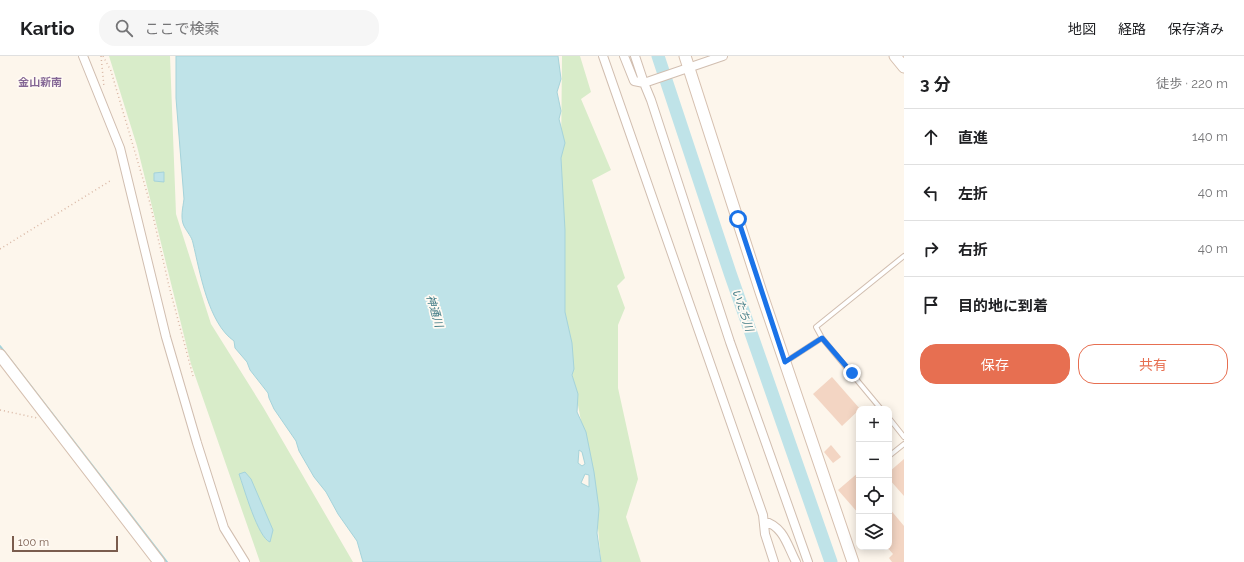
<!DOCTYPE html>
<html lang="ja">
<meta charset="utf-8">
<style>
:root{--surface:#fff;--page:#f6f6f6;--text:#202124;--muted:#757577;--line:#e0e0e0;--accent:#e76f51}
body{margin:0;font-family:Raleway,"Noto Sans JP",sans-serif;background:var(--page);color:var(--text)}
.controls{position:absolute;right:12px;bottom:12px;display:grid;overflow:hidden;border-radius:8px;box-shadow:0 2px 10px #0003}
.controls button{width:36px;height:36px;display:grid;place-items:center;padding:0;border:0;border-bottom:1px solid var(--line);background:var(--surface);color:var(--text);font:20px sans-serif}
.scale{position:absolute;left:12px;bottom:10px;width:106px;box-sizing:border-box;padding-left:4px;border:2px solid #7a5c4d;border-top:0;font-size:11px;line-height:14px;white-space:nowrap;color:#7a5c4d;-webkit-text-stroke:3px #fffaf3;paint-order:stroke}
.stop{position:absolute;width:12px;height:12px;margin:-9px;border:3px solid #1a73e8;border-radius:50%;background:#fff}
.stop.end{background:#1a73e8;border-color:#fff;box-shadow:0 1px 4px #0008}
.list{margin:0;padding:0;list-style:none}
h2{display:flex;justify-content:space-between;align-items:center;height:52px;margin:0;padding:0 16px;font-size:17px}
h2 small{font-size:13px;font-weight:400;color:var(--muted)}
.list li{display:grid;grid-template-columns:26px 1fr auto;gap:12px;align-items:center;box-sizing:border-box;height:56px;padding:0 16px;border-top:1px solid var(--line)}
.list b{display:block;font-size:15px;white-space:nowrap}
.list em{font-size:13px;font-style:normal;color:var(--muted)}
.actions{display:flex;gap:8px;padding:12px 16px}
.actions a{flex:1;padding:9px 0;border:1px solid var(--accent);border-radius:16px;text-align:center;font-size:14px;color:var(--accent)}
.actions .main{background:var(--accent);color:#fff}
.icon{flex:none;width:22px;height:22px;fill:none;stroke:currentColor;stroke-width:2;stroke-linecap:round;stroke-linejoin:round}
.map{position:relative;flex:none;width:904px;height:506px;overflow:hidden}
header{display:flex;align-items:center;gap:24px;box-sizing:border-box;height:56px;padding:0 20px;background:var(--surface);border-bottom:1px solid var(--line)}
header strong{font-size:19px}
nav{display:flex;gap:22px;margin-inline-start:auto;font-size:14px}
.search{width:280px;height:36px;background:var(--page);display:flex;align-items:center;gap:10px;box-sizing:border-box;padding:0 14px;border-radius:16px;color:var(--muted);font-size:15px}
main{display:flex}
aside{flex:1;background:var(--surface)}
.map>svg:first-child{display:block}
.green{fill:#d8ecc9}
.water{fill:#bfe3e8;stroke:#a5d3da;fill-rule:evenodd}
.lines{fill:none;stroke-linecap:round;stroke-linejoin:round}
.stream{stroke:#a5d3da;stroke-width:2}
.river{stroke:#bfe3e8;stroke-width:13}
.building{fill:#f3d5c3}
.lane-casing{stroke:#d1beb0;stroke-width:6}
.street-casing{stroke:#d1beb0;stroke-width:10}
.secondary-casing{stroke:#d6c0b0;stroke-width:13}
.path{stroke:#d9b8a5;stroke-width:1.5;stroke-dasharray:1 3;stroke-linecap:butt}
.lane{stroke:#fff;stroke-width:4}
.street{stroke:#fff;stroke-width:8}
.secondary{stroke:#fff;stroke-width:11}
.route{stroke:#1a73e8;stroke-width:5}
.labels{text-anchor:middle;stroke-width:3.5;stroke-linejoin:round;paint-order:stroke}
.neighbourhood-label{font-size:11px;font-weight:bold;fill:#846695;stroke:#fffaf3}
.water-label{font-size:11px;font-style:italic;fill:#437c86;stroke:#fffaf3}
</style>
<header>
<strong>Kartio</strong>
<div class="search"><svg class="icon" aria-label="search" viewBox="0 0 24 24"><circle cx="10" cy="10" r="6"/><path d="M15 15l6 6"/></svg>ここで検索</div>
<nav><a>地図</a><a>経路</a><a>保存済み</a></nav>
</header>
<main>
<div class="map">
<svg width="904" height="506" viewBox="0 0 904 506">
<rect width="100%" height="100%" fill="#fdf6ec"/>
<path class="green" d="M 109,0 L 170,0 L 176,158 L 211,268 L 263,351 L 353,506 L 260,506 L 191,308 L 137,90 Z
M 562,0 L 580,0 L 591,36 L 581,43 L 611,114 L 592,124 L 625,222 L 617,230 L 625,252 L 618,269 L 618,332 L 638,423 L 626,461 L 641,506 L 601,506 L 595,438 L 572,318 L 565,256 L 561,102 Z"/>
<path class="water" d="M 176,0 L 558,0 L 561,23 L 557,36 L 561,55 L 559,63 L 565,87 L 561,102 L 565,174 L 565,256 L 572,287 L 574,313 L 572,319 L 578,338 L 577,356 L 586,376 L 594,416 L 599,453 L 597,477 L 601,506 L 363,506 L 357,485 L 338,458 L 326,436 L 314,421 L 299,395 L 296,385 L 274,353 L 269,342 L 268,337 L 250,314 L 247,306 L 235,292 L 234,285 C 208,267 200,216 193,187 C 192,181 187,176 184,170 C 180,162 183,151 184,143 L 176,42 ZM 579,394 L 582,396 L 585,408 L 582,410 L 578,407 ZM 585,418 L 589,419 L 589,431 L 581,427 Z
M 164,116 L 164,126 L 154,125 L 154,117 Z
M 245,416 L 251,423 L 273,474 L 270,486 C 258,482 244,432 239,418 Z"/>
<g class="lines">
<path class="stream" d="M 0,290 L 167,506"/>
<path class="river" d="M 658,0 L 730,217 L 831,506"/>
</g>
<path class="building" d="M 832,321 L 860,353 L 842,370 L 813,338 Z
M 831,389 L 841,401 L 833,407 L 824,396 Z
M 904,403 L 904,440 L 889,423 L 889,416 Z
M 859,416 L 859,458 L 838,434 Z
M 889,452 L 904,470 L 904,506 L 892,506 L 889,502 L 893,498 L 887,491 L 889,491 Z"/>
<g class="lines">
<g class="lane-casing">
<path id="lane" d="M 822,282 L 881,353
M 785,306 L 822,282 L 816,271 L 904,200
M 889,362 L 904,381
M 889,400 L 904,388"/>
</g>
<g class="street-casing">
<path id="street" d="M 83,0 L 120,92 L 166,281 L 197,387 L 224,472 L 245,506
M 603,0 L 763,459 L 765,478 L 774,506
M 624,0 L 634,25 L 644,27 L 651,44 L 730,286 L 808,506
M 635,0 L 644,27 L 723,0
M 764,465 C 784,471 787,489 796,506"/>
</g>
<g class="secondary-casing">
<path id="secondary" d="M 685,0 L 761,236 L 853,506
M 895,0 L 904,11
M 0,299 L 159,506"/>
</g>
<path class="path" d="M 101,0 L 104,31
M 103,0 L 111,15 L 150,147 L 169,230 L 193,320
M 0,193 L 110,125
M 0,354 L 37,362"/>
<use href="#lane" class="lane"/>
<use href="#street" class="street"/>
<use href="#secondary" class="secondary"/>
</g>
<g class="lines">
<path class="route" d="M 738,163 L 785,306 L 822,282 L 852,317"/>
</g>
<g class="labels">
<g class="neighbourhood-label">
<text x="40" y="30">金山新南</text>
</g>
<g class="water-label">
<text transform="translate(743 254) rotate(71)" y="4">いたち川</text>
<text transform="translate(435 255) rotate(74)" y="4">神通川</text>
</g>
</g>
</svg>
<div class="controls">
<button>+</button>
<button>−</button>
<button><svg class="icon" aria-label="locate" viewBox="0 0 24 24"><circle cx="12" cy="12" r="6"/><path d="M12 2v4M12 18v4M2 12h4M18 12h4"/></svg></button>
<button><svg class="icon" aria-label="layers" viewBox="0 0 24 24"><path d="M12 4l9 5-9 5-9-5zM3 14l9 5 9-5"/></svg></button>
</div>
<div class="scale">100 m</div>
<div class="stop" style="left:738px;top:163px"></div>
<div class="stop end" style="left:852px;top:317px"></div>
</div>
<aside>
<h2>3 分<small>徒歩 · 220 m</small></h2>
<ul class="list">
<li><svg class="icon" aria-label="ahead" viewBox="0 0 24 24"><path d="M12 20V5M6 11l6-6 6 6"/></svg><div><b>直進</b></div><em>140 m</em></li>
<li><svg class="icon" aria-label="left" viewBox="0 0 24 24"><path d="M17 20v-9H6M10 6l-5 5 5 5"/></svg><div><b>左折</b></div><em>40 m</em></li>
<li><svg class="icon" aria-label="right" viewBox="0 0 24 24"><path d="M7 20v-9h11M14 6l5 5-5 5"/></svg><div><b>右折</b></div><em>40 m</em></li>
<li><svg class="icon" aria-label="arrive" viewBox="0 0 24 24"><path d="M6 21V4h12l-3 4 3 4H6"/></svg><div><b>目的地に到着</b></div></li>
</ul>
<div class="actions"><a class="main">保存</a><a>共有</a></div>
</aside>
</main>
